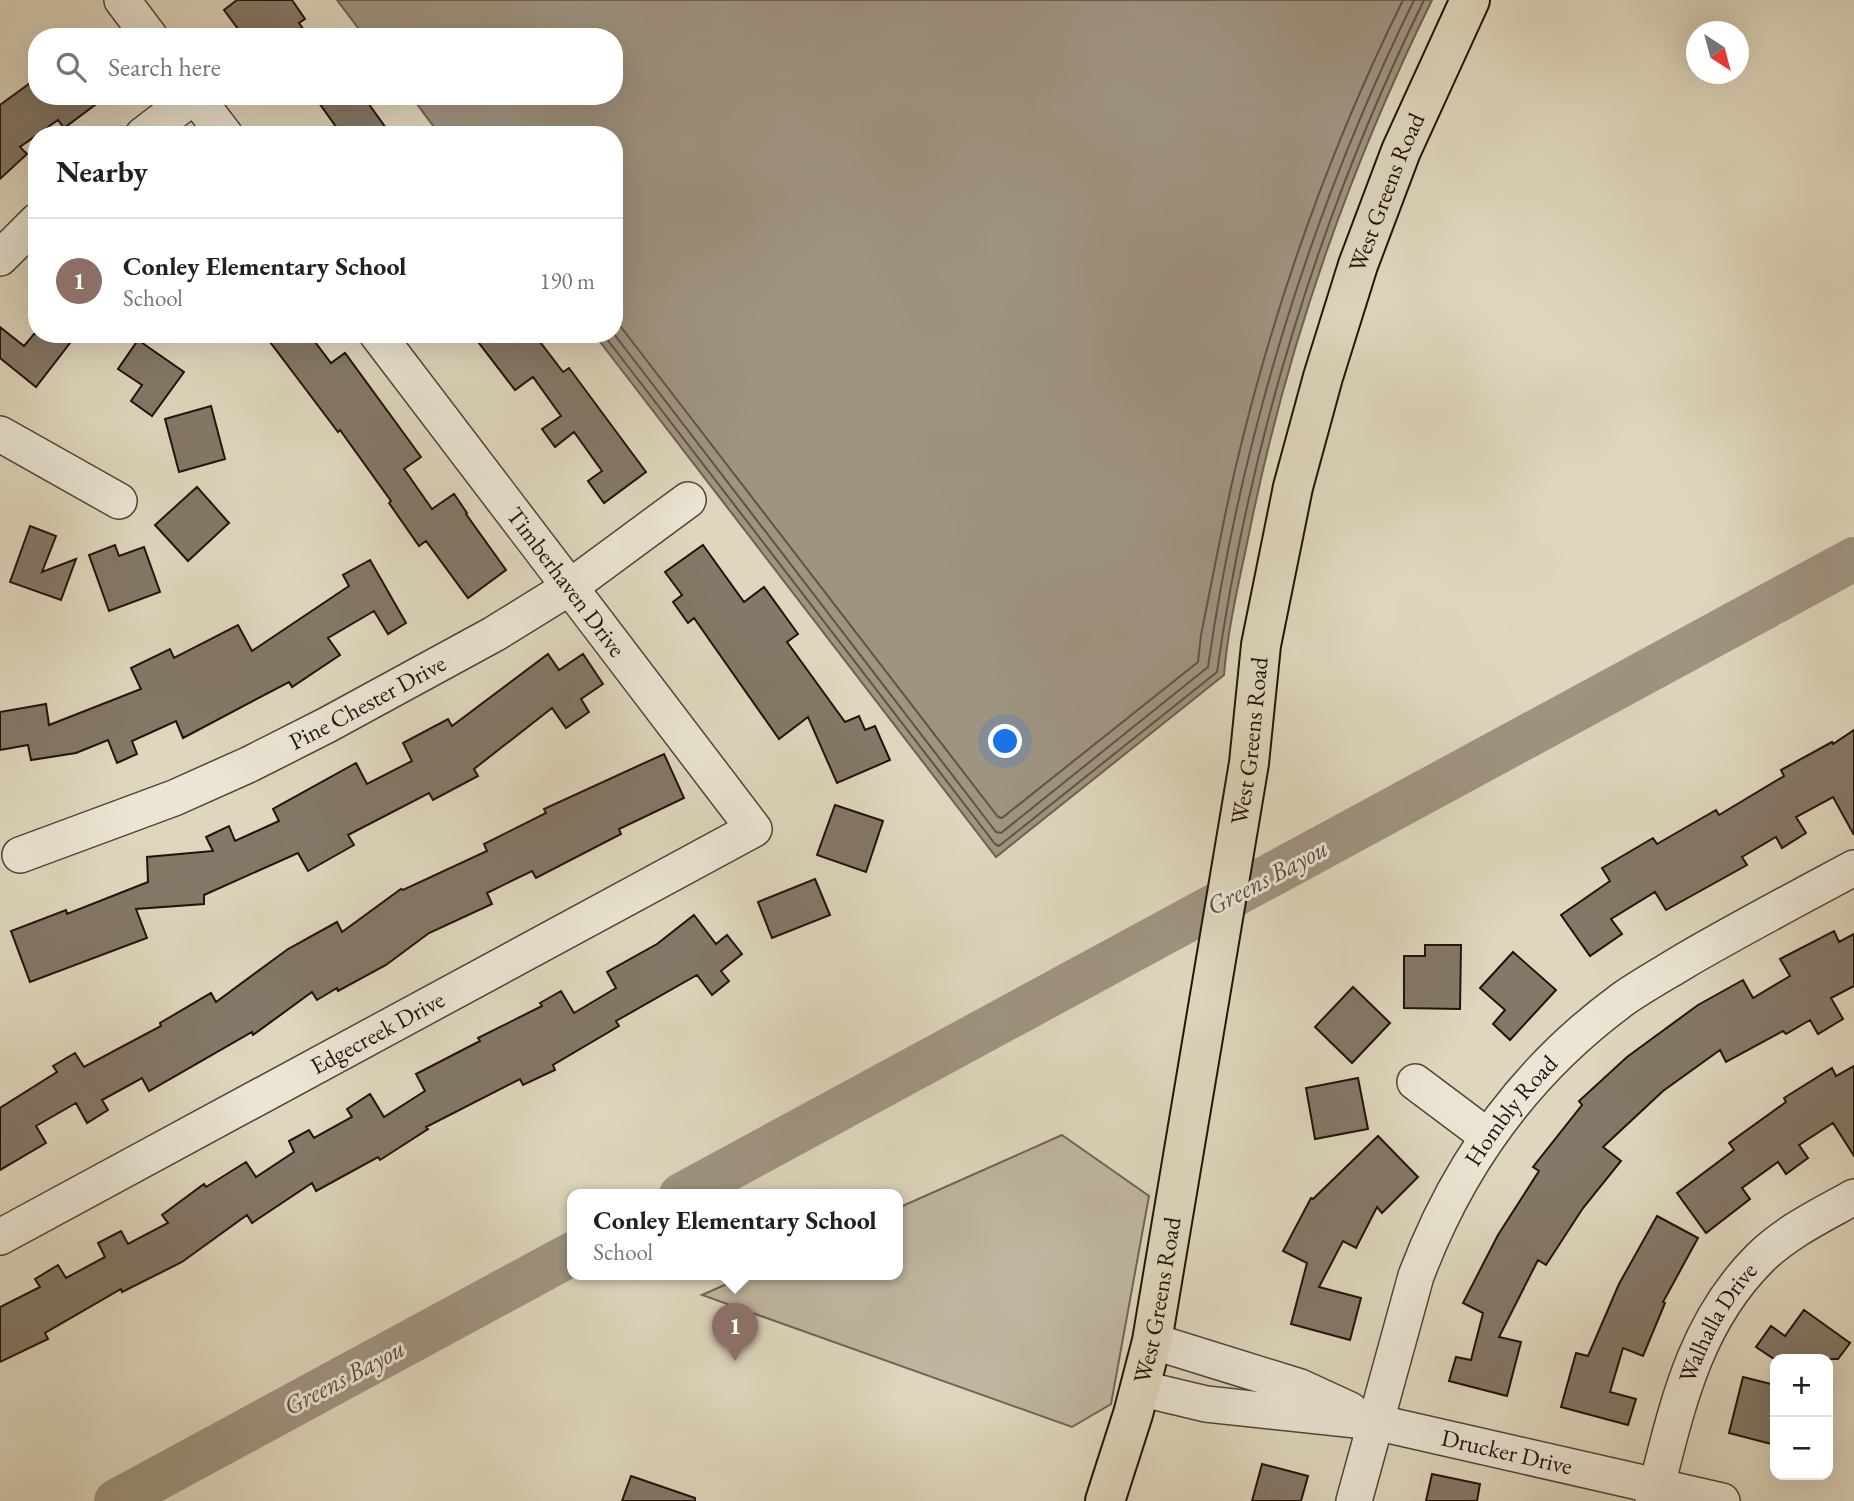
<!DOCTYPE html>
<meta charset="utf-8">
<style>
:root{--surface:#fff;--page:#f2f2f2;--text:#202124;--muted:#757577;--line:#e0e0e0;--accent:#0f766e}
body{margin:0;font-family:"EB Garamond",serif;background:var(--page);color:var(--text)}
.controls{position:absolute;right:21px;bottom:21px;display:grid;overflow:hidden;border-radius:14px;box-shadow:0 7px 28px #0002}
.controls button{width:63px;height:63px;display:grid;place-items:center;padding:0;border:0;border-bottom:2px solid var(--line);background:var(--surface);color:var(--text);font:35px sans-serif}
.compass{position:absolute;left:1686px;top:21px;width:63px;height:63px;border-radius:50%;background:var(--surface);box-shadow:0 7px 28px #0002;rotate:144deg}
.you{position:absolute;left:1006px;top:742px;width:24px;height:24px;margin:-18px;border:5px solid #fff;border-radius:50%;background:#1a73e8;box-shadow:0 0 0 10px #1a73e833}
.badge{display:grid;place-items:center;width:46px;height:46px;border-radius:50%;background:var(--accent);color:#fff;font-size:23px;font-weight:700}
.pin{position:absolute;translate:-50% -58px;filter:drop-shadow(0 2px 4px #0008)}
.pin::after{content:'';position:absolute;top:37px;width:24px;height:21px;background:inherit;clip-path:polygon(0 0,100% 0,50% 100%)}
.popup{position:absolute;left:567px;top:1189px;width:336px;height:91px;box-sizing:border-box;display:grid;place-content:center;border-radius:14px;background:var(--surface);filter:drop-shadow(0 2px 5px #0005);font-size:23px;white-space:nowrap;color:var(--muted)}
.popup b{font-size:26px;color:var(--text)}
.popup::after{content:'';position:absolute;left:50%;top:100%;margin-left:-14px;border:14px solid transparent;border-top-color:var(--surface)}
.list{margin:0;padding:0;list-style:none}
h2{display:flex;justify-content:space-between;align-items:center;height:91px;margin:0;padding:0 28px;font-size:30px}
h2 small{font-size:23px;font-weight:400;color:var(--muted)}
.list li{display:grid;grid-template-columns:46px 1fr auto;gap:21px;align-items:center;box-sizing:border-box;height:126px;padding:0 28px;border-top:2px solid var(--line)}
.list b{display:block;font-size:26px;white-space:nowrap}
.list p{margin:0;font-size:23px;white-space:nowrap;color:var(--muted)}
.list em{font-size:23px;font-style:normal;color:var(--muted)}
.icon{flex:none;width:38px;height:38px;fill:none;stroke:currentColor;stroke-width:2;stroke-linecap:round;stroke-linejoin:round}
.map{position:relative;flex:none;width:1854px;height:1501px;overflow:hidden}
.search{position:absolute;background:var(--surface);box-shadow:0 7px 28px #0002;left:28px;top:28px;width:595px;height:77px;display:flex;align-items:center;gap:18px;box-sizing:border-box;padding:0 24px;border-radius:28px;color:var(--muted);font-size:26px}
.panel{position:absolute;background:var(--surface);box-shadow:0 7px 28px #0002;left:28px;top:126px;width:595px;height:217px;border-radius:28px}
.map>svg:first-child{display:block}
.green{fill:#bfb69f;stroke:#706456;stroke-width:2}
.water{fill:#9f9481;stroke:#6d6052;stroke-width:2}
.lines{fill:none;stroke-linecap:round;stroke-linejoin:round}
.shore{stroke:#605346;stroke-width:2}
.river{stroke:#9f9481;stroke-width:44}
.building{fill:#847868;stroke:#22120c;stroke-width:2}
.minor-casing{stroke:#514338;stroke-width:38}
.major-casing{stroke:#22120c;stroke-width:42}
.minor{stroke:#eae5d4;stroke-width:35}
.major{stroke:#dfd7bd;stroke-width:38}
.labels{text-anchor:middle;stroke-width:6;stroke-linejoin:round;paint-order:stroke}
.street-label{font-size:24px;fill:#22120c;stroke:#eae5d4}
.water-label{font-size:26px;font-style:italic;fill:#5a4c41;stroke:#eae5d4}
</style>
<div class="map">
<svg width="1854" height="1501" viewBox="0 0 1854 1501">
<rect width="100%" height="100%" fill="#dfd7bd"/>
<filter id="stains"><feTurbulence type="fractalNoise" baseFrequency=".00286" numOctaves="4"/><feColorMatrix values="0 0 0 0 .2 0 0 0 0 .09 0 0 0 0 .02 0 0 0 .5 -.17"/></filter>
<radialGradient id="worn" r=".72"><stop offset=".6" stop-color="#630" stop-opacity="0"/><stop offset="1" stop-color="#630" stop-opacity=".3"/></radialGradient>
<path class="green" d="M 1062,1135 L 1149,1196 L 1111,1404 L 1072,1427 L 702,1295 L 747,1275 L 898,1275 L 898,1208 Z"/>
<path class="water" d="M 337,0 L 1432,0 C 1350,167 1287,347 1250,529 C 1240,578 1228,626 1224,675 L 996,857 L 594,334 L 614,334 L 614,135 L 440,135 L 411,96 L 614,96 L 614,37 L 365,37 Z"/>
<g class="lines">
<path class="shore" d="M 614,318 L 998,817 L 1002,818 L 1198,662 L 1201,635 C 1212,581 1222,527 1234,474 C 1272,311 1329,150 1403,0
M 603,334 L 995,844 L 999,846 L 1217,672 C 1250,440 1321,210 1424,0
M 614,334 L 996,832 L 1001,833 L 1208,667 C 1241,437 1312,208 1414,0"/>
<path class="river" d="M 681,1195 L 1854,559
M 116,1501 L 572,1254"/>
</g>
<path class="building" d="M 237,0 L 292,0 L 305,19 L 299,23 L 309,37 L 244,37 L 224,10 Z
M 37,78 L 37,96 L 107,96 L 64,128 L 58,120 L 20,147 L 27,154 L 0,179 L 0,105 Z
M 314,96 L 363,96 L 391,135 L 342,135 Z
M 0,327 L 24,346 L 34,334 L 59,334 L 70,343 L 36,387 L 0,358 Z
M 264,334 L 309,334 L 331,363 L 345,353 L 421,457 L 404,469 L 432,509 L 454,494 L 467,513 L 466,514 L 506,570 L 468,598 L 426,541 L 419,546 L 389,503 L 391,501 L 340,430 L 338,432 Z
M 472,334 L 534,334 L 563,372 L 569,368 L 646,472 L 604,503 L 588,481 L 602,471 L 574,432 L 555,447 L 542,429 L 561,416 L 533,377 L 515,390 Z
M 138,340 L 184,372 L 152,416 L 131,401 L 142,385 L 118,369 Z
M 211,406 L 225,459 L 179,472 L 165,419 Z
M 197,487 L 229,523 L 188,561 L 155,525 Z
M 30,526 L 56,536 L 42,572 L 76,559 L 61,600 L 10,582 Z
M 115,545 L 119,556 L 144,547 L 160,592 L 109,611 L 89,555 Z
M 703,545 L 744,602 L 764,587 L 798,634 L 787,642 L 845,722 L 859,716 L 865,730 L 875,726 L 890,760 L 837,783 L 808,717 L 779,739 L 694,618 L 688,623 L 673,602 L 682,595 L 665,572 Z
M 370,560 L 406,623 L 388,634 L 374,611 L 328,638 L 340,655 L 292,687 L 289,682 L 183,738 L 176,721 L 132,741 L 137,754 L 117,763 L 108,740 L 76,753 L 31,760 L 28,745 L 0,750 L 0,712 L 46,704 L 49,725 L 141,689 L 131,668 L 170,649 L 174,658 L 238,625 L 252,651 L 349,586 L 343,575 Z
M 548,654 L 559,670 L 583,654 L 603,684 L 581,699 L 589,712 L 566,728 L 552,708 L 474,769 L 478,776 L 433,800 L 429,793 L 348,835 L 354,845 L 308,871 L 298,853 L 204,895 L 204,904 L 136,909 L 147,938 L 30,982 L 11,931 L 66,910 L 67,914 L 148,882 L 147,857 L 213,851 L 206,837 L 229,826 L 235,841 L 279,821 L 273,809 L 356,763 L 367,784 L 412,761 L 403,743 L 448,719 L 452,726 Z
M 1854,730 L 1854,835 L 1833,797 L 1796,817 L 1806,833 L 1782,848 L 1776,837 L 1742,857 L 1747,865 L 1666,910 L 1655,892 L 1611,919 L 1622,934 L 1590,956 L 1561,915 L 1610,881 L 1602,868 L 1653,838 L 1657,844 L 1716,810 L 1719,815 L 1784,776 L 1781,770 L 1832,742 L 1833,744 Z
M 664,754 L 684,798 L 619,829 L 621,834 L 536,878 L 532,871 L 487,893 L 492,904 L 429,933 L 386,965 L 338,991 L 337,988 L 317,1000 L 312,992 L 253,1035 L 252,1032 L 149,1091 L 142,1078 L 102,1100 L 108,1110 L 87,1123 L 76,1103 L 36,1126 L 46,1143 L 0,1170 L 0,1108 L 57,1072 L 53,1066 L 75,1053 L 84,1067 L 161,1026 L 160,1023 L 211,993 L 216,1002 L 288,949 L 337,922 L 342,932 L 401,889 L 403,890 L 487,851 L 484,844 L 546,813 L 544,809 Z
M 835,805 L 883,821 L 866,872 L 817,855 Z
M 815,879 L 830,915 L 772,938 L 758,902 Z
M 694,915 L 716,944 L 727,935 L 742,954 L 721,971 L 729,981 L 712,995 L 697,975 L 616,1021 L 619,1026 L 553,1065 L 555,1070 L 523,1085 L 520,1079 L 426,1127 L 428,1129 L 380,1160 L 378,1157 L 316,1191 L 312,1183 L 252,1223 L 247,1215 L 182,1262 L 122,1292 L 121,1289 L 45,1333 L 48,1339 L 0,1362 L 0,1307 L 40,1287 L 35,1279 L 58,1265 L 66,1278 L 105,1257 L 98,1243 L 121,1231 L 128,1244 L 168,1223 L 162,1215 L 204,1184 L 206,1187 L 246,1162 L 256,1177 L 294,1152 L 289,1141 L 309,1130 L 314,1138 L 352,1117 L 347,1109 L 370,1094 L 384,1117 L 425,1091 L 416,1074 L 480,1041 L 478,1038 L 542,1006 L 540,1003 L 561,991 L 574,1013 L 616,988 L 607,972 L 657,944 Z
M 1834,931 L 1839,942 L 1854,934 L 1854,986 L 1831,998 L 1843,1019 L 1818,1034 L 1810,1020 L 1786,1034 L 1783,1031 L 1726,1062 L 1720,1050 L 1663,1091 L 1603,1147 L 1621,1161 L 1583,1208 L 1546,1265 L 1538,1260 L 1499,1337 L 1521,1342 L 1507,1396 L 1449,1381 L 1456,1357 L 1471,1360 L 1483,1313 L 1463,1303 L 1498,1235 L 1539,1171 L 1533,1167 L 1582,1105 L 1579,1101 L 1627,1057 L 1698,1005 L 1743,980 L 1753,998 L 1790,976 L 1780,959 Z
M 1425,945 L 1461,945 L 1460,1009 L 1404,1008 L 1404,956 L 1425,956 Z
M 1513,952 L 1556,990 L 1510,1040 L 1493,1024 L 1505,1010 L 1480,988 Z
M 1353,987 L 1390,1023 L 1352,1063 L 1315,1027 Z
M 1854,1066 L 1854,1156 L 1833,1123 L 1799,1145 L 1808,1158 L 1786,1174 L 1778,1162 L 1742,1188 L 1750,1199 L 1706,1233 L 1677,1193 L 1734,1150 L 1729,1143 L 1786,1102 L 1784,1098 L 1832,1068 L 1836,1076 Z
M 1358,1078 L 1368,1129 L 1315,1139 L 1306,1088 Z
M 1378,1136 L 1418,1177 L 1382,1213 L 1377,1207 L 1356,1248 L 1343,1241 L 1319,1287 L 1361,1298 L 1350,1340 L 1291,1324 L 1307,1263 L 1283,1251 L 1311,1198 L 1313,1199 Z
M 1657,1216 L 1698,1238 L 1663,1302 L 1665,1303 L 1643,1356 L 1623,1348 L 1610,1392 L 1636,1399 L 1628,1425 L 1561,1407 L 1576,1353 L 1588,1356 L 1619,1284 Z
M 1804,1310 L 1850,1343 L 1838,1359 L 1774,1359 L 1756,1347 L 1771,1326 L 1785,1336 Z
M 1743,1377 L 1775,1385 L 1775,1445 L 1729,1433 Z
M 1262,1464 L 1308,1476 L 1301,1501 L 1252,1501 Z
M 1432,1474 L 1480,1484 L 1477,1501 L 1426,1501 Z
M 631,1476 L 695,1498 L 695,1501 L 622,1501 Z"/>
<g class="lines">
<g class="minor-casing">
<g id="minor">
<path d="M 122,0 L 150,37"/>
<path d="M 195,96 L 225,135"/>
<path d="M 143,135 L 194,96"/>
<path d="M 0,258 L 37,221"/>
<path d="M 0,434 L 119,501"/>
<path id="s1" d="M 20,855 L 174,798 L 250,764 L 327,725 L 494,634 L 570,587 L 688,500"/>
<path d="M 1415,1082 L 1487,1136"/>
<path id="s2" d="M 0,1237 L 754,829 L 377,334"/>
<path d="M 1152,1341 L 1300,1387 L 1350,1410"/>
<path id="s3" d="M 1139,1388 L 1206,1404 L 1375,1422 L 1722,1501"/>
<path id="s4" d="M 1354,1501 L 1416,1276 C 1458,1164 1526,1070 1623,999 C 1643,985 1665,973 1686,960 C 1741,928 1798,898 1854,868"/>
<path id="s5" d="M 1653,1501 C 1676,1412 1692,1326 1760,1258 C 1786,1232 1822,1215 1854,1197"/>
</g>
</g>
<g class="major-casing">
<g id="major">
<path id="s6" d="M 1105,1501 L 1133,1414 L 1152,1341 L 1249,763 L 1261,645 L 1293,487 L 1323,377 L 1358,265 L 1401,151 L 1470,0"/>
</g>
</g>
<use href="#minor" class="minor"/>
<use href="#major" class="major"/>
</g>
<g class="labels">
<g class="street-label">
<text dy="8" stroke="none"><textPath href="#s6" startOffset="1342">West Greens Road</textPath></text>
<text transform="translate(566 582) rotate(53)" y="8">Timberhaven Drive</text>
<text dy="8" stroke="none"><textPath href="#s1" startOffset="380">Pine Chester Drive</textPath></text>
<text dy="8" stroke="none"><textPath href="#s6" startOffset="775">West Greens Road</textPath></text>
<text dy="8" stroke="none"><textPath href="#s2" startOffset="429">Edgecreek Drive</textPath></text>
<text dy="8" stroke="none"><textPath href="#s4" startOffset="425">Hombly Road</textPath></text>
<text dy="8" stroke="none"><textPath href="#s6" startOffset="208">West Greens Road</textPath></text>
<text dy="8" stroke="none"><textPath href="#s5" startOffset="191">Walhalla Drive</textPath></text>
<text dy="8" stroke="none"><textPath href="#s3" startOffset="374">Drucker Drive</textPath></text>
</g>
<g class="water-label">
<text transform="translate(1267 877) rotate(-28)" y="9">Greens Bayou</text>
<text transform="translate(344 1377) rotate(-28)" y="9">Greens Bayou</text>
</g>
</g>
<rect width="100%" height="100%" filter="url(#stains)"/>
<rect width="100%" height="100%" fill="url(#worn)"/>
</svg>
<div class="controls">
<button>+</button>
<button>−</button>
</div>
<svg class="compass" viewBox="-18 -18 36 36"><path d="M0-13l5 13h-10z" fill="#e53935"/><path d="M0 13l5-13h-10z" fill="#757577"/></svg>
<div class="you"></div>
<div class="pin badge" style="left:735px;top:1361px;background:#8d6e63">1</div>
<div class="popup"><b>Conley Elementary School</b>School</div>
<div class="search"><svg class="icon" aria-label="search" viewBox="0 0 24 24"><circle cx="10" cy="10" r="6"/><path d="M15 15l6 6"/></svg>Search here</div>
<section class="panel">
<h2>Nearby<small></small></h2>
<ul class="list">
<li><span class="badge" style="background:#8d6e63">1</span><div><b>Conley Elementary School</b><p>School</p></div><em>190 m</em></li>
</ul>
</section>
</div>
